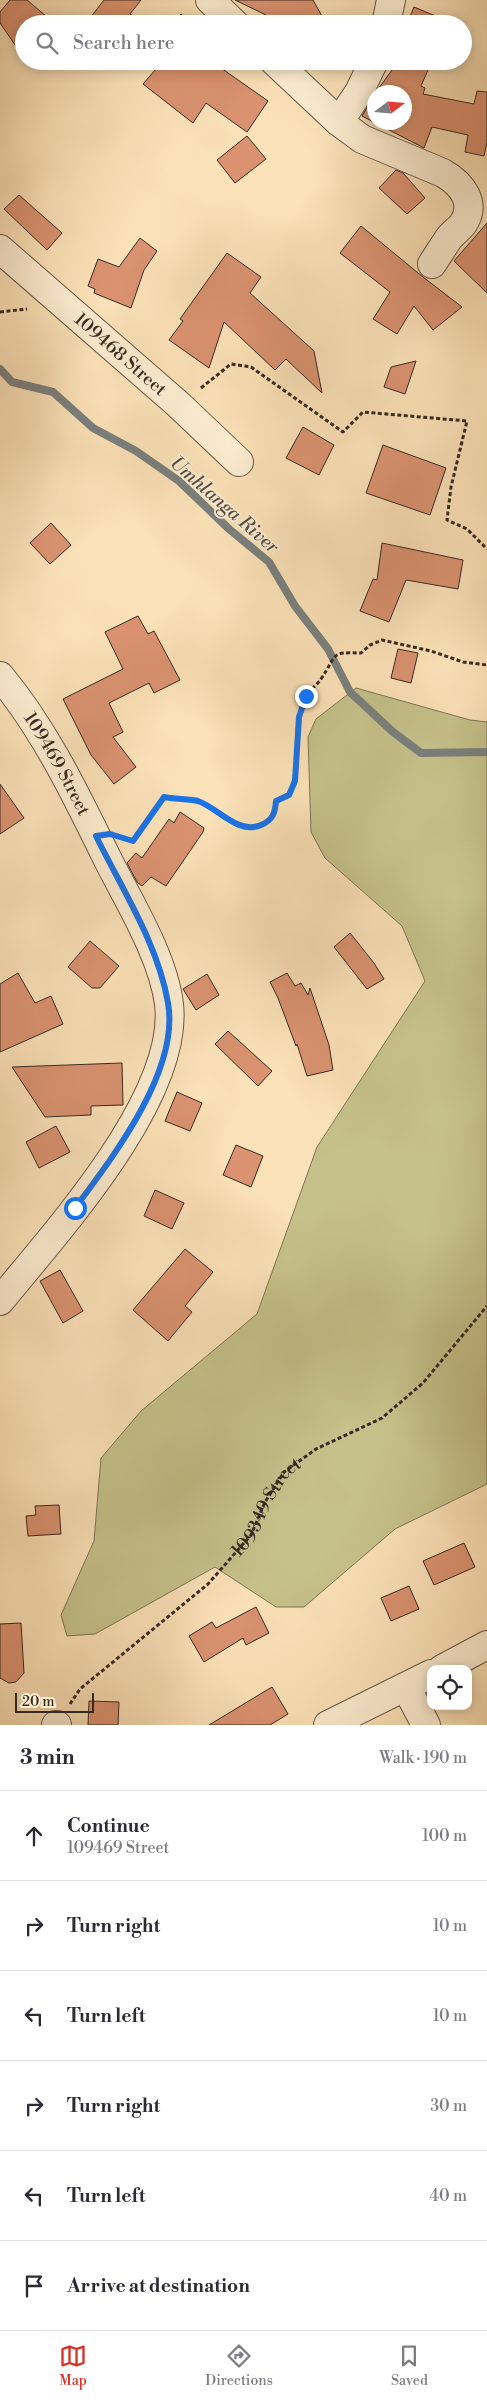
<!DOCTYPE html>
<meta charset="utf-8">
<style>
:root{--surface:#fff;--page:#f7f7f7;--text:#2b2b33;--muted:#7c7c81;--line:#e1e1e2;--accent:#d93025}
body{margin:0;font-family:"Libre Bodoni",serif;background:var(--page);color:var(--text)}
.controls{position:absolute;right:15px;bottom:15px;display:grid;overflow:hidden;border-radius:10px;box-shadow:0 2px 12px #0003}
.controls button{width:45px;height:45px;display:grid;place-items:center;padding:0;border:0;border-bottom:1px solid var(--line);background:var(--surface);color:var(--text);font:25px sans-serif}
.compass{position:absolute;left:367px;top:85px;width:45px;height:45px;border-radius:50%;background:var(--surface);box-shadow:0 2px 12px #0003;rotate:74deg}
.scale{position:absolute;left:15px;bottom:12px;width:79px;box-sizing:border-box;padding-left:5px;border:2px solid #392922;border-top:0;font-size:14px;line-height:18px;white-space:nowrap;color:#392922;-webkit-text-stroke:4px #fcecd0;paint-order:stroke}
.stop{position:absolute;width:15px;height:15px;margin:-11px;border:4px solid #1a73e8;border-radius:50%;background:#fff}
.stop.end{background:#1a73e8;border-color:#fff;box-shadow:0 1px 5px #0008}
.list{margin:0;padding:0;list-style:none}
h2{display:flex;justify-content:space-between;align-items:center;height:65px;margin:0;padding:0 20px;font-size:21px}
h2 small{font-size:16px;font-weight:400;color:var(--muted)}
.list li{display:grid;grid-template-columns:32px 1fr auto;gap:15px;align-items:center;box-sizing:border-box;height:90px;padding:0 20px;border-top:1px solid var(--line)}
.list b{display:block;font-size:19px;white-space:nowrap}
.list p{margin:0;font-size:16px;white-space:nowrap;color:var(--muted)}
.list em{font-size:16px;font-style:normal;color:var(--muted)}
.icon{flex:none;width:28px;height:28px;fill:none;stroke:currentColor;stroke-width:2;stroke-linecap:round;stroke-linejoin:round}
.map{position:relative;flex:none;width:487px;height:1725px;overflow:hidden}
.search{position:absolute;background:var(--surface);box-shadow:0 2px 12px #0003;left:15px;right:15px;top:15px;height:55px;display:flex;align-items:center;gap:12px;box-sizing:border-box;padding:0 18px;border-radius:28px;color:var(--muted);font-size:19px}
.sheet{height:605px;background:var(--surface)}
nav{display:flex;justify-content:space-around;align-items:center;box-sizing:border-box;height:70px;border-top:1px solid var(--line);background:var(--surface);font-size:14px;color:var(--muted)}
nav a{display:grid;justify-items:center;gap:2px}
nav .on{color:var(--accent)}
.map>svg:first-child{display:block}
.green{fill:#c5c18a;stroke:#7f7556}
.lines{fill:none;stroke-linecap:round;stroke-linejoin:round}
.stream{stroke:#7a807e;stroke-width:8}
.building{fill:#da9270;stroke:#392922}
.minor-casing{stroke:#6a5747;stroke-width:30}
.path{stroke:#392922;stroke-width:3;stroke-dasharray:4 2.5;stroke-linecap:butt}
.minor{stroke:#fcecd0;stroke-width:28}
.route{stroke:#1a73e8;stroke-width:6}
.labels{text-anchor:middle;stroke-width:4;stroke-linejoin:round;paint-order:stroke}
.street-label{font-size:18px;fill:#392922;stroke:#fcecd0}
.water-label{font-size:19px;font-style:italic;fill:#544d48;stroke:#fcecd0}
</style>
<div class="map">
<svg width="487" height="1725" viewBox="0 0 487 1725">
<rect width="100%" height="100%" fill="#fbe1b7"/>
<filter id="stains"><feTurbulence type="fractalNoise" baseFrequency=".004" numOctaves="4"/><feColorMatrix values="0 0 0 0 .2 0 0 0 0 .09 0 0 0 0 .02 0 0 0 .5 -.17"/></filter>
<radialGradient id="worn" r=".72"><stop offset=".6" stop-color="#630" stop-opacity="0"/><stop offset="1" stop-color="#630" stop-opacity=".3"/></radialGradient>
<path class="green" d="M 356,688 L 470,720 L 487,722 L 487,1484 L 395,1529 L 304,1607 L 276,1607 L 215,1567 L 95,1634 L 67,1636 L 61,1615 L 94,1541 L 101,1458 L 141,1411 L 257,1314 L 317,1147 L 425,981 L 402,926 L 325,858 L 311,832 L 308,737 L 316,719 Z"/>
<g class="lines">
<path class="stream" d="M 0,369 L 12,382 L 53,392 L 93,428 L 136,451 L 179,481 L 229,529 L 269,562 L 295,606 L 328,649 L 350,692 L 393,732 L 421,753 L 487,752"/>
</g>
<path class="building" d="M 10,0 L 27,0 L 53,22 L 51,24 L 24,24 L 24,58 L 0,23 L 0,12 Z
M 104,0 L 141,0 L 130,14 L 133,16 L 127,24 L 97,24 L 90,18 Z
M 235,0 L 313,0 L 323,18 L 314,24 L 273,24 L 264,19 L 266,15 Z
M 414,7 L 438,17 L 436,24 L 407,24 Z
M 181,14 L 193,24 L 173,24 Z
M 163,61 L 211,61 L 268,101 L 247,132 L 206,103 L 193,123 L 143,84 Z
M 395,61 L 432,61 L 421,86 L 425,88 L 423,94 L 474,104 L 477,91 L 487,92 L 487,142 L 484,156 L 465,152 L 468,135 L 432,127 L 424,148 L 362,116 L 374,96 L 374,122 L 404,122 L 404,92 L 376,92 L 398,62 Z
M 247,136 L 266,159 L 235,183 L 217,160 Z
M 396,170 L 403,173 L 425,198 L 407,214 L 379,188 Z
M 19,195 L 62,233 L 47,250 L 4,209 Z
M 487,223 L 487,293 L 454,261 Z
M 361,226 L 423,277 L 462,307 L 433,330 L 414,306 L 397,334 L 373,319 L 390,292 L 340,253 Z
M 140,238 L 157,251 L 144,270 L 131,308 L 94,293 L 95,289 L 88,286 L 98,259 L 119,267 Z
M 227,253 L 261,277 L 250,293 L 314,351 L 322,393 L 286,359 L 275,370 L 224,322 L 209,368 L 169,340 L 183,321 L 180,319 Z
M 416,361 L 405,394 L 384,387 L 391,367 Z
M 303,427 L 334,445 L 319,475 L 286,458 Z
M 383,445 L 446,468 L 430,515 L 366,493 Z
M 51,523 L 71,545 L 50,564 L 30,543 Z
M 382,543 L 463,560 L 458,589 L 406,580 L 389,622 L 360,611 L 373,579 L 377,580 Z
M 138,616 L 148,634 L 154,631 L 180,680 L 154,693 L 149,683 L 109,703 L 123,732 L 113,737 L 136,767 L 114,784 L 91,755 L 63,699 L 123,669 L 105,632 Z
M 398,649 L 418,653 L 411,683 L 391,678 Z
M 0,784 L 24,818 L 0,834 Z
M 180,812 L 204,828 L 203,832 L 166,886 L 151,877 L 142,886 L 137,882 L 127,863 L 136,853 L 142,858 L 169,819 L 174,823 Z
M 350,933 L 374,963 L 384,979 L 367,989 L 334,947 Z
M 90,941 L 119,966 L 100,988 L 92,988 L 68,967 Z
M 18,973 L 35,1003 L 51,996 L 63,1024 L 0,1052 L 0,984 Z
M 287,973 L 295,986 L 301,983 L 308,995 L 310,988 L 329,1045 L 333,1070 L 307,1076 L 297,1044 L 296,1046 L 278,998 L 270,982 Z
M 207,974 L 219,995 L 196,1010 L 183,989 Z
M 228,1031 L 272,1071 L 258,1086 L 215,1044 Z
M 122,1063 L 123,1105 L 91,1106 L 91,1115 L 45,1117 L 12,1067 Z
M 177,1092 L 202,1103 L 190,1131 L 165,1121 Z
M 56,1126 L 70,1152 L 39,1168 L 26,1142 Z
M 236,1145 L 263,1156 L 251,1187 L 223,1175 Z
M 155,1190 L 184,1203 L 172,1229 L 144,1216 Z
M 185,1249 L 213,1272 L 185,1306 L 192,1312 L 168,1341 L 133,1310 Z
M 60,1270 L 83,1311 L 63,1323 L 40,1281 Z
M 59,1505 L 61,1534 L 28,1536 L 26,1516 L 36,1515 L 35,1506 Z
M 464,1543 L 475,1567 L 434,1585 L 423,1561 Z
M 409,1586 L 419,1609 L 391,1621 L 381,1598 Z
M 256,1607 L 269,1633 L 246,1645 L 243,1638 L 204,1662 L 189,1636 L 212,1622 L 216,1628 Z
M 21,1623 L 24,1673 L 16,1682 L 9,1683 L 0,1678 L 0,1624 Z
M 272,1687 L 288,1714 L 270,1725 L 209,1725 Z
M 89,1701 L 119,1702 L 118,1725 L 88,1725 Z"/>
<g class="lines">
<g class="minor-casing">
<g id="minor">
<path d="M 210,0 L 235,24"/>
<path d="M 386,24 L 391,0"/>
<path d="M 274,61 L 339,122 L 362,139 L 443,173 C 462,184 477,203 463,224 C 459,229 453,233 449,238 C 443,247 438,255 432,264"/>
<path d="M 339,122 L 359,92 L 374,61"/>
<path id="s2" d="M 0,249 L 179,405 L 239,462"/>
<path id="s3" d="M 0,676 C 45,730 76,795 107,858 C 129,902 163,956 169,1004 C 180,1097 56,1232 0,1301"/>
<path d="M 442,1669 L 487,1645"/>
<path d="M 406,1687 L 426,1725"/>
<path d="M 56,1725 L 57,1725"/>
<path d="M 328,1725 L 431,1674"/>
</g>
</g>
<g class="path">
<path d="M 0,312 L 27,309"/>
<path d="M 201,388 L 231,364 L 251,367 L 343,432 L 363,412 L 467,421 L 451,487 L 447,520 L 467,529 L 487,549"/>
<path d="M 128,839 L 133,841 L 164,797 C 173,799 190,799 198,801 C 218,807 238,835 261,825 C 273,820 275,813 276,801 L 289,795 C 302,765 290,724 306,696 C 310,690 317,685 321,679 C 338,654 329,652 361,653 L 370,645 L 382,640 L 431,651 L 463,662 L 487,665"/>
<path id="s1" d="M 70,1704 L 80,1689 L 208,1584 L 251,1535 L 265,1502 L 284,1472 L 316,1449 L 382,1418 L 423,1383 L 487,1306"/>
</g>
<use href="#minor" class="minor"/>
</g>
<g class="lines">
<path class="route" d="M 75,1208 C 113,1157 180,1070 168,1003 C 158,944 122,889 96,836 L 110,834 L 133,841 L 164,797 C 173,799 191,799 198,801 C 218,808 238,835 261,825 C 273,820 275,813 276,801 L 289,795 L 295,781 L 299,717 L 306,696"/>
</g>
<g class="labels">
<g class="street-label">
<text dy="6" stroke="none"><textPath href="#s2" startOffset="160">109468 Street</textPath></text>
<text dy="6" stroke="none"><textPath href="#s3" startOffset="105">109469 Street</textPath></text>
<text dy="6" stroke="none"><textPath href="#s1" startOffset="281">109349 Street</textPath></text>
</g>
<g class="water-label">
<text transform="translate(225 504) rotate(41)" y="7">Umhlanga River</text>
</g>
</g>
<rect width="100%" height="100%" filter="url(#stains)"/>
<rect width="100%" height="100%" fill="url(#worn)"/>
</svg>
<div class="controls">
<button><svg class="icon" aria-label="locate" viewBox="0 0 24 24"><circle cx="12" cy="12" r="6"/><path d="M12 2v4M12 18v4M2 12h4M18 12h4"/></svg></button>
</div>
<svg class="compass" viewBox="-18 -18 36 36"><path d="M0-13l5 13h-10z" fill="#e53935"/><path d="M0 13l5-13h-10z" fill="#7c7c81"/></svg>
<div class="scale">20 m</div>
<div class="stop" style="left:75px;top:1208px"></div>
<div class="stop end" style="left:306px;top:696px"></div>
<div class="search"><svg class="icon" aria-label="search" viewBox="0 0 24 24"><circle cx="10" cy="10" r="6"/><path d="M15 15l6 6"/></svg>Search here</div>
</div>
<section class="sheet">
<h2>3 min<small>Walk · 190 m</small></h2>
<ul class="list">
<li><svg class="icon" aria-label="ahead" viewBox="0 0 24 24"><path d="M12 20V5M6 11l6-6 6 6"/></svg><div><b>Continue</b><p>109469 Street</p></div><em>100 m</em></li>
<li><svg class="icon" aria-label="right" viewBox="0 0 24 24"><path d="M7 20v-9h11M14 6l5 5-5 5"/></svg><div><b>Turn right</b></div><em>10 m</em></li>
<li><svg class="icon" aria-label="left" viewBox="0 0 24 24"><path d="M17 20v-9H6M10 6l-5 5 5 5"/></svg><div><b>Turn left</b></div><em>10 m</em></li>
<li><svg class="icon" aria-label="right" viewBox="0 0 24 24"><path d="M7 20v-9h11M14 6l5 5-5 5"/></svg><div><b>Turn right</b></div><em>30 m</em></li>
<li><svg class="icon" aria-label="left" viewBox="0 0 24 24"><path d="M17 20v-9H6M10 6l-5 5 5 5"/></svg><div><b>Turn left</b></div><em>40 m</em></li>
<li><svg class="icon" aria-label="arrive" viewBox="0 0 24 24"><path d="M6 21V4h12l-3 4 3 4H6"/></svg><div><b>Arrive at destination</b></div></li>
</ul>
</section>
<nav>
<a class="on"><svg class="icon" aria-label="map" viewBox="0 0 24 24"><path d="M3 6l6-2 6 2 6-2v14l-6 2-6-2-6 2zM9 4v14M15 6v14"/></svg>Map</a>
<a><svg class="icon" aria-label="directions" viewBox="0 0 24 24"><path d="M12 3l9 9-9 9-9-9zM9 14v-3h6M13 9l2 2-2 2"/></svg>Directions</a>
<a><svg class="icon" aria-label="saved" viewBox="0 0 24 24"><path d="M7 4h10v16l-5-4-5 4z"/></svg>Saved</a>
</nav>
